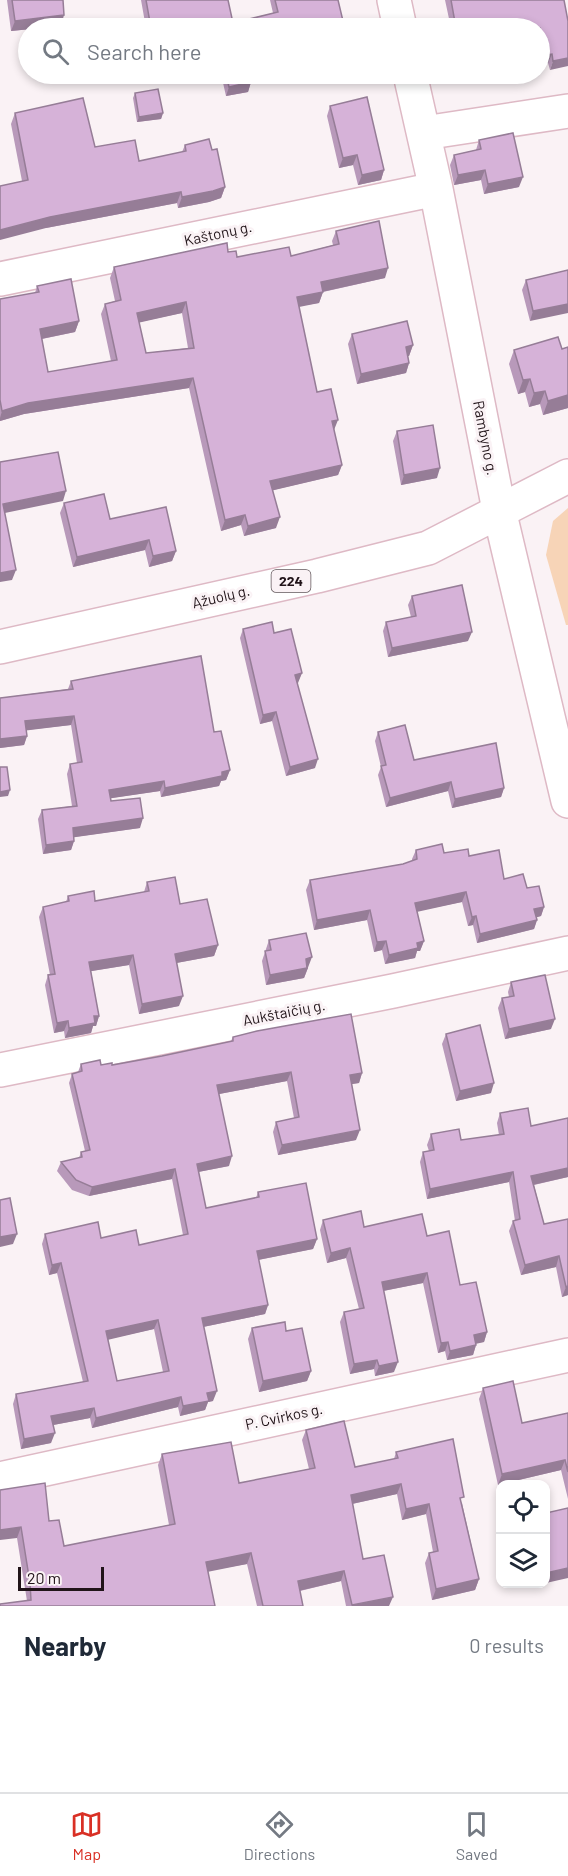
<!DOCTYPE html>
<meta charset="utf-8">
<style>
:root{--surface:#fff;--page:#f2f2f3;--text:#1f2937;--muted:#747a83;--line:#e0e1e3;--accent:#d93025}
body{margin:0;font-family:Barlow,sans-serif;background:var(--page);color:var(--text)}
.controls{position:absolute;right:18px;bottom:18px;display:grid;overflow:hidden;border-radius:12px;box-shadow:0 3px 9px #0003}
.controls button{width:54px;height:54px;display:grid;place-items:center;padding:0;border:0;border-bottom:2px solid var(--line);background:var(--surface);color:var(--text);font:30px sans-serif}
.scale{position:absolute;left:18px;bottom:15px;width:86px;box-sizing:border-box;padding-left:6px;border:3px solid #211419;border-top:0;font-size:16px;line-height:21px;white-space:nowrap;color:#211419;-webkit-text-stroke:4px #faf2f5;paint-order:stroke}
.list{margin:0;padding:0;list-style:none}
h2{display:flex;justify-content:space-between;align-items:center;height:78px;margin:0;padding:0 24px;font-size:26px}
h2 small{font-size:20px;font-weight:400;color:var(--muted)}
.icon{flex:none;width:33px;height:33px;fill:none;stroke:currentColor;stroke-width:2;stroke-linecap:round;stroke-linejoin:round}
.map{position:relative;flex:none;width:568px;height:1606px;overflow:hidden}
.search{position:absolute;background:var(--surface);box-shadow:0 3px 9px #0003;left:18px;right:18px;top:18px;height:66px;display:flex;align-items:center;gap:15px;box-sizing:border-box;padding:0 21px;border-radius:33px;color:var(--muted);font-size:22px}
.sheet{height:186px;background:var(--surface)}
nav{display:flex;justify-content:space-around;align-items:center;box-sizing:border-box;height:84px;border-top:2px solid var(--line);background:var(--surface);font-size:16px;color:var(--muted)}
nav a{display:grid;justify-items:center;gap:3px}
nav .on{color:var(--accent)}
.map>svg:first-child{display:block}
.green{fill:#f7d4b7}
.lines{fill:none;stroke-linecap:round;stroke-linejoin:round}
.minor-casing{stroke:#deb9c5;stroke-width:36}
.major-casing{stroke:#deb9c5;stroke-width:36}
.minor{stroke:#fff;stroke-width:33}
.major{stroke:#fff;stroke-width:33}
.wall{fill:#b899ba;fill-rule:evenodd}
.shaded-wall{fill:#967d97}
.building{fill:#d6b2d8;stroke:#967d97;stroke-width:1.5;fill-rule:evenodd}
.labels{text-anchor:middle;stroke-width:6;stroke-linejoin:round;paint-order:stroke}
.shield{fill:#faf2f5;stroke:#62575b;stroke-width:1.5}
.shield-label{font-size:14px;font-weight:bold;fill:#211419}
.street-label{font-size:15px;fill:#211419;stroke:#faf2f5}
</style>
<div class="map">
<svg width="568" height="1606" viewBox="0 0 568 1606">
<rect width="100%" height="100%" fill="#faf2f5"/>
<path class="green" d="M 568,508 L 568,625 L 566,625 L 546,555 L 553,521 Z"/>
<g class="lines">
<g class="minor-casing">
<path id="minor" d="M 394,0 L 400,28
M 410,74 L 436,189 L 499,510 L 568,801
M 424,133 L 568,111
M 0,279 L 436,189
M 0,1070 L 393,991 L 568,953
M 0,1479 L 568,1355"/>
</g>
<g class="major-casing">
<path id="major" d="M 0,647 L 317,576 L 428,548 L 568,476"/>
</g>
<use href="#minor" class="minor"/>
<use href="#major" class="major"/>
</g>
<path class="wall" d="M 7,0 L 63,0 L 61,26 L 11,31 Z
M 141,0 L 228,0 L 233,23 L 273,13 L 270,0 L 338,0 L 343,21 L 340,28 L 146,28 Z
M 445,0 L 564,0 L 568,21 L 550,70 L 548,63 L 540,65 L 540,28 L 451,28 Z
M 221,74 L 249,74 L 251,82 L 248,92 L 226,96 Z
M 135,93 L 163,113 L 161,119 L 137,122 L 133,98 Z
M 330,106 L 384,170 L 381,180 L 358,185 L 353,165 L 339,168 L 327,116 Z
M 15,113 L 95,147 L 139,161 L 182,152 L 185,145 L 212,150 L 225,187 L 221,198 L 209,202 L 178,208 L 177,203 L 46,228 L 22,181 L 11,124 Z
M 479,140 L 519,187 L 484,194 L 481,180 L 454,185 L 450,165 L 454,155 L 476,150 Z
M 336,231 L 385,278 L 323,292 L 319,303 L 299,306 L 317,392 L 334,430 L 342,465 L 338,475 L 273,490 L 276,528 L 244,536 L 241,525 L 221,531 L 189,388 L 24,414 L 0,421 L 0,299 L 35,293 L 37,286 L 79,321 L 75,332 L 42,339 L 48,372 L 111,361 L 101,314 L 105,304 L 115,301 L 110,278 L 114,267 L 228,252 L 237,257 L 291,256 L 333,245 L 332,241 ZM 182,313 L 188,348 L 146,353 L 139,322 Z
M 568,270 L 530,321 L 522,290 L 526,280 Z
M 352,334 L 413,345 L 409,356 L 408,356 L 409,363 L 406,373 L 357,384 L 348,344 Z
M 568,347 L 568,408 L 543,415 L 540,404 L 529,407 L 525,392 L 518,394 L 509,364 L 514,350 L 562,349 Z
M 397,431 L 437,478 L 401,485 L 393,441 Z
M 64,503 L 110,519 L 176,551 L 172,561 L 149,567 L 145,550 L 73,567 L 60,513 Z
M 412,596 L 468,641 L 388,657 L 383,631 L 386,622 L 411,617 L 408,605 Z
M 243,629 L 274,633 L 302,673 L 297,683 L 315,768 L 286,776 L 272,721 L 260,724 L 240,638 Z
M 71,681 L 214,732 L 230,770 L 226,780 L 221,781 L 219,786 L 161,797 L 160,791 L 111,798 L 111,801 L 140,828 L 74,837 L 74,841 L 71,850 L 43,854 L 38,819 L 42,810 L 72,806 L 67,774 L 70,764 L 77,763 L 71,725 L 26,730 L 27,736 L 24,745 L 0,748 L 0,698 L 68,689 Z
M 378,732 L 414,760 L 504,788 L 501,797 L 452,808 L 448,791 L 386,807 L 378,775 L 381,767 L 375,741 Z
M 416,850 L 469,856 L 504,879 L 527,888 L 544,907 L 541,916 L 536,917 L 537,920 L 534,929 L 477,943 L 473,925 L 468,926 L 462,902 L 417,911 L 424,941 L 420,951 L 417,951 L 415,958 L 385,964 L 382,950 L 374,952 L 367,920 L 314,930 L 306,890 L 310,880 L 403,864 L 412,861 L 412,859 Z
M 147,882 L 180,904 L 218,945 L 214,956 L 176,963 L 179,1006 L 139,1014 L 129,965 L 91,971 L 99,1016 L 96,1026 L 93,1026 L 91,1033 L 65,1038 L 64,1031 L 54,1033 L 45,985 L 48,975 L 50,975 L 39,917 L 43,907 L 66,902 L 68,896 L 95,901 L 144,892 Z
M 269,940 L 308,968 L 304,978 L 266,985 L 262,961 Z
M 511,982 L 551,1029 L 505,1039 L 498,1008 L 502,998 L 509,997 L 508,992 Z
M 446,1034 L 491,1093 L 456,1101 L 442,1044 Z
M 233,1037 L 362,1073 L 359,1083 L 351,1084 L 356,1140 L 278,1155 L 273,1132 L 276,1122 L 294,1118 L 287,1081 L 219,1094 L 229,1166 L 198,1172 L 206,1208 L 256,1198 L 258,1192 L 317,1239 L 313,1249 L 258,1260 L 268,1305 L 265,1314 L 203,1327 L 213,1401 L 208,1402 L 205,1410 L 180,1416 L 178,1407 L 92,1428 L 90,1418 L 53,1425 L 51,1443 L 21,1449 L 13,1404 L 16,1394 L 83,1382 L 57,1273 L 49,1275 L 42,1244 L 45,1234 L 101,1238 L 139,1245 L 183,1235 L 172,1179 L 89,1196 L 72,1190 L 57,1171 L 61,1162 L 79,1158 L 81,1152 L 85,1151 L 69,1083 L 72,1074 L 78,1072 L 81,1064 L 112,1065 L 162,1056 L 231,1041 ZM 154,1329 L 163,1372 L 117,1381 L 108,1339 Z
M 500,1113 L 531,1126 L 568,1118 L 568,1177 L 534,1185 L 544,1224 L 568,1219 L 568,1295 L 562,1297 L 556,1267 L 521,1275 L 509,1231 L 513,1221 L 515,1221 L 509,1182 L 427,1199 L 420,1162 L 423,1152 L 429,1151 L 427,1145 L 431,1134 L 461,1140 L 499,1135 L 497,1123 Z
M 323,1220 L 364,1227 L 427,1236 L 460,1285 L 487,1332 L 484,1342 L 476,1343 L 476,1345 L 473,1355 L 447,1360 L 445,1351 L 438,1353 L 423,1283 L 383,1291 L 394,1372 L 375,1376 L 374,1369 L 350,1374 L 340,1322 L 344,1312 L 359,1309 L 346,1258 L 327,1263 L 320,1230 Z
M 252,1328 L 286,1331 L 311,1371 L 307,1381 L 259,1392 L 248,1339 Z
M 483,1388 L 522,1423 L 568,1413 L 568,1499 L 561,1470 L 498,1485 L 479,1399 Z
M 306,1430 L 355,1467 L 394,1459 L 396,1452 L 462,1503 L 479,1579 L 475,1590 L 432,1600 L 425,1563 L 429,1553 L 433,1552 L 426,1514 L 402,1520 L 397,1494 L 352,1504 L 363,1559 L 389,1606 L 346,1606 L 341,1581 L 300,1591 L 303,1606 L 257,1606 L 247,1564 L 27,1601 L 17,1538 L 0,1490 L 49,1521 L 64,1546 L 169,1525 L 158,1465 L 162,1454 L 239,1483 L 309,1469 L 302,1440 Z"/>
<path class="shaded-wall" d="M 64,15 L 61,26 L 11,31 L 15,21 Z
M 343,21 L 340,28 L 308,28 Z
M 552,54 L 548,63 L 540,65 L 540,56 Z
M 568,58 L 568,66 L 550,70 L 553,61 Z
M 463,74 L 494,74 L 461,80 Z
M 251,82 L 248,92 L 226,96 L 229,87 Z
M 163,113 L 161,119 L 137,122 L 139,117 Z
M 357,155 L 353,165 L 339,168 L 343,158 Z
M 384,170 L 381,180 L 358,185 L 362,175 Z
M 485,170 L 481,180 L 454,185 L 458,175 Z
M 523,177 L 519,187 L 484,194 L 488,184 Z
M 225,187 L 221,198 L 209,202 L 178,208 L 182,197 Z
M 181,192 L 177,203 L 46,228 L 0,240 L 0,230 L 50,217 Z
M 388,268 L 385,278 L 317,293 L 321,282 Z
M 323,292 L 319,303 L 294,308 L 297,297 Z
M 186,302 L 182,313 L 133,324 L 137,313 Z
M 568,304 L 568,313 L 530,321 L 533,311 Z
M 79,321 L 75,332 L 36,340 L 40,329 Z
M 413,345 L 409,356 L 402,357 L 406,347 Z
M 409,363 L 406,373 L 357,384 L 361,374 Z
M 193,378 L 189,388 L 24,414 L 0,421 L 0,418 L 2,411 L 28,403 Z
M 530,379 L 525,392 L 518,394 L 523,380 Z
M 545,391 L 540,404 L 529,407 L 534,393 Z
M 568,395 L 568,408 L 543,415 L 548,401 Z
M 338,420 L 334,430 L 332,421 Z
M 342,465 L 338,475 L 266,492 L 270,481 Z
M 440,468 L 437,478 L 401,485 L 404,475 Z
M 66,491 L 63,501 L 0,514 L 3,504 Z
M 245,515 L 241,525 L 221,531 L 225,520 Z
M 280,517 L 276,528 L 244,536 L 248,526 Z
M 149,540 L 145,550 L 73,567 L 77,557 Z
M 176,551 L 172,561 L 149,567 L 153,556 Z
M 16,570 L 12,580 L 0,582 L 0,573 Z
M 472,632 L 468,641 L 388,657 L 392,648 Z
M 302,673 L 298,683 L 292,685 L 295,675 Z
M 276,712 L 272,721 L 260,724 L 263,715 Z
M 74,716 L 71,725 L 22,731 L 25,721 Z
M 27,736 L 24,745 L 0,748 L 0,739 Z
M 318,759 L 315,768 L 286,776 L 290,767 Z
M 230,770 L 226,780 L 221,781 L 219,786 L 161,797 L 165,788 Z
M 164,781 L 160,791 L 106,799 L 109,790 Z
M 451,782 L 448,791 L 386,807 L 390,798 Z
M 504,788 L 501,797 L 452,808 L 455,799 Z
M 10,790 L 8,796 L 0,797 L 0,792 Z
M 143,818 L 140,828 L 69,838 L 73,828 Z
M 74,841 L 71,850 L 43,854 L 46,845 Z
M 466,892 L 462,902 L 412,913 L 415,903 Z
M 544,907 L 541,916 L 531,919 L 534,909 Z
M 370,910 L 367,920 L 314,930 L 317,920 Z
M 476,916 L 473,925 L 468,926 L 472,917 Z
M 537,920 L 534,929 L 477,943 L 480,934 Z
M 386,941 L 382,950 L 374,952 L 377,942 Z
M 424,941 L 420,951 L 417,951 L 415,958 L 385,964 L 389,955 L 417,943 Z
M 218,945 L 214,956 L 171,964 L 175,954 Z
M 133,955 L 129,965 L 86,972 L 89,962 Z
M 312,957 L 304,978 L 266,985 L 270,975 L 306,959 Z
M 183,996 L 179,1006 L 139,1014 L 142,1004 Z
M 94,1016 L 99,1016 L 96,1026 L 93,1026 L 91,1033 L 65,1038 L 69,1028 Z
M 555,1019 L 551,1029 L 505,1039 L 509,1029 Z
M 68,1021 L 64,1031 L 54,1033 L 57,1023 Z
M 291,1072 L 287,1081 L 214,1095 L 217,1085 Z
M 362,1073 L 359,1083 L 346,1085 L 350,1075 Z
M 494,1083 L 491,1093 L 456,1101 L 460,1091 Z
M 360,1130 L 356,1140 L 278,1155 L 282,1145 Z
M 232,1156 L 229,1166 L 193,1173 L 197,1164 Z
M 568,1168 L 568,1177 L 528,1186 L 531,1176 Z
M 175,1169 L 172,1179 L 89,1196 L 92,1187 Z
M 513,1172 L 509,1182 L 427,1199 L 430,1189 Z
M 17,1234 L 13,1244 L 0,1247 L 0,1237 Z
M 317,1239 L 313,1249 L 253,1261 L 257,1251 Z
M 350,1248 L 346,1258 L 327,1263 L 331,1253 Z
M 559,1256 L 556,1267 L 521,1275 L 525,1265 Z
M 61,1263 L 57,1273 L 49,1275 L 52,1265 Z
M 427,1273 L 423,1283 L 378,1292 L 382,1282 Z
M 568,1286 L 568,1295 L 562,1297 L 566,1287 Z
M 268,1305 L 265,1314 L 198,1328 L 202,1318 Z
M 158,1320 L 154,1329 L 103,1341 L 106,1331 Z
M 487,1332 L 484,1342 L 471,1345 L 474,1335 Z
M 448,1342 L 445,1351 L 438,1353 L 441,1343 Z
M 476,1345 L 473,1355 L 447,1360 L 450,1351 Z
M 377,1360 L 374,1369 L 350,1374 L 354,1364 Z
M 398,1362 L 394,1372 L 375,1376 L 379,1366 Z
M 311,1371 L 307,1381 L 259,1392 L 263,1381 Z
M 217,1391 L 213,1401 L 208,1402 L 205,1410 L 180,1416 L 183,1406 L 207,1393 Z
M 181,1397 L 178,1407 L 92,1428 L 96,1418 Z
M 94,1408 L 90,1418 L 48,1426 L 51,1416 Z
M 55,1433 L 51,1443 L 21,1449 L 24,1439 Z
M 565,1460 L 561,1470 L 498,1485 L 502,1474 Z
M 401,1484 L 397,1494 L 347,1505 L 351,1495 Z
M 429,1504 L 426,1514 L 402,1520 L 406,1509 Z
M 21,1527 L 17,1538 L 0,1540 L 0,1530 Z
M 251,1553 L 247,1564 L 202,1573 L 206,1562 Z
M 568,1568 L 568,1578 L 546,1583 L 546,1573 Z
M 344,1571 L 341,1581 L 294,1592 L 298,1581 Z
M 479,1579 L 475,1590 L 432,1600 L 436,1589 Z
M 530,1584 L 543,1584 L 529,1587 Z
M 393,1597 L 389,1606 L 352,1606 L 352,1605 Z"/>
<path class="building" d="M 12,0 L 63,0 L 64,15 L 15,21 Z
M 146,0 L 228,0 L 233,23 L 278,12 L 275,0 L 338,0 L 343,21 L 308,28 L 216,28 L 216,27 L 206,28 L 151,28 Z
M 451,0 L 564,0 L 568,21 L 568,58 L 553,61 L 552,54 L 540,56 L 540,28 L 456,28 Z
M 226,74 L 249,74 L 251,82 L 229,87 Z
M 158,89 L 163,113 L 139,117 L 135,93 Z
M 367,97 L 384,170 L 362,175 L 357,155 L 343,158 L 330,106 Z
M 83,98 L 95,147 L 135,140 L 139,161 L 186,151 L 185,145 L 209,139 L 212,150 L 217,149 L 225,187 L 213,191 L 182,197 L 181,192 L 50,217 L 0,230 L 0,186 L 28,180 L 15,113 Z
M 513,133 L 523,177 L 488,184 L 485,170 L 458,175 L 454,155 L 481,149 L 479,140 Z
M 379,221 L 388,268 L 321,282 L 323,292 L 297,297 L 317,392 L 331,389 L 338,420 L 332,421 L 342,465 L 270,481 L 280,517 L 248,526 L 245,515 L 225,520 L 193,378 L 28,403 L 2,411 L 0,400 L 0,299 L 39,292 L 37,286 L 71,279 L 79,321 L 40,329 L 48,372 L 117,360 L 105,304 L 121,300 L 114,267 L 227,243 L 228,252 L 236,251 L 237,257 L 289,247 L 291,256 L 339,244 L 336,231 ZM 186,302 L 194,348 L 146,353 L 137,313 Z
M 568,270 L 568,304 L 533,311 L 526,280 Z
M 407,321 L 413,345 L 406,347 L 409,363 L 361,374 L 352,334 Z
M 558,337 L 562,349 L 568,347 L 568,395 L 548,401 L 545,391 L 534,393 L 530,379 L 523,380 L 514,350 Z
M 433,425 L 440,468 L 404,475 L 397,431 Z
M 58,452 L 66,491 L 3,504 L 16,570 L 0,573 L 0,462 Z
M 104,494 L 110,519 L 166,507 L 176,551 L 153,556 L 149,540 L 77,557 L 64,503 Z
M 462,585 L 472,632 L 392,648 L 386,622 L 416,616 L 412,596 Z
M 272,622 L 274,633 L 291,629 L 302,673 L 295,675 L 318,759 L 290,767 L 276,712 L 263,715 L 243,629 Z
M 201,656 L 214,732 L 221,731 L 230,770 L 222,772 L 222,776 L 165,788 L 164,781 L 109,790 L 111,801 L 140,798 L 143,818 L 73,828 L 74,841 L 46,845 L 42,810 L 77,806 L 70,764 L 82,762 L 74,716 L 25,721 L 27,736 L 0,739 L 0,698 L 73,689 L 71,681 Z
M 405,725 L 414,760 L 496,743 L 504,788 L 455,799 L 451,782 L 390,798 L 381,766 L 386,765 L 378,732 Z
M 0,767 L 7,767 L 10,790 L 0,792 Z
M 442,844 L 444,853 L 468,849 L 469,856 L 499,850 L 504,879 L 523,874 L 527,888 L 539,886 L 544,907 L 534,909 L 537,920 L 480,934 L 476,916 L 472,917 L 466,892 L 415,903 L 424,941 L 417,943 L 418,948 L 389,955 L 386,941 L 377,942 L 370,910 L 317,920 L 310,880 L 403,864 L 417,859 L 416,850 Z
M 175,877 L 180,904 L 207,899 L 218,945 L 175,954 L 183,996 L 142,1004 L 133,955 L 89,962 L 99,1016 L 94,1016 L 95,1023 L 69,1028 L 68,1021 L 57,1023 L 48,975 L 55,974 L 43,907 L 69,901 L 68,896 L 94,891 L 95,901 L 149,891 L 147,882 Z
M 306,933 L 312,957 L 306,959 L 307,968 L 270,975 L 265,951 L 271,950 L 269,940 Z
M 545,975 L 555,1019 L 509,1029 L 502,998 L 514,996 L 511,982 Z
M 351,1014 L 362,1073 L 350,1075 L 360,1130 L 282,1145 L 276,1122 L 299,1117 L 291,1072 L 217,1085 L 232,1156 L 197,1164 L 206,1208 L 259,1197 L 258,1192 L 306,1183 L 317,1239 L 257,1251 L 268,1305 L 202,1318 L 217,1391 L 207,1393 L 209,1401 L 183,1406 L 181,1397 L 96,1418 L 94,1408 L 51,1416 L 55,1433 L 24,1439 L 16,1394 L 88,1381 L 61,1263 L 52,1265 L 45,1234 L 98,1222 L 101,1238 L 136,1230 L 139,1245 L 188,1234 L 175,1169 L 92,1187 L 76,1180 L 61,1162 L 82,1157 L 81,1152 L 90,1150 L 72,1074 L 82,1071 L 81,1064 L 100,1060 L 101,1065 L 112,1063 L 112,1065 L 162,1056 L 233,1041 L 233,1037 L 257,1031 ZM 158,1320 L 169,1371 L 117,1381 L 106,1331 Z
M 480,1025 L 494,1083 L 460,1091 L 446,1034 Z
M 528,1108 L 531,1126 L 568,1118 L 568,1168 L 531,1176 L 544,1224 L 568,1219 L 568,1286 L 566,1287 L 559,1256 L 525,1265 L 513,1221 L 520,1219 L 513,1172 L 430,1189 L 423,1152 L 434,1150 L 431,1134 L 459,1129 L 461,1140 L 504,1134 L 500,1113 Z
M 10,1198 L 17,1234 L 0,1237 L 0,1200 Z
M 361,1211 L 364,1227 L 422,1214 L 427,1236 L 449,1231 L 460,1285 L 476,1282 L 487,1332 L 474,1335 L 476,1345 L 450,1351 L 448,1342 L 441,1343 L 427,1273 L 382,1282 L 398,1362 L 379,1366 L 377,1360 L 354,1364 L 344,1312 L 364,1308 L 350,1248 L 331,1253 L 323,1220 Z
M 285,1322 L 286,1331 L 302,1328 L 311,1371 L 263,1381 L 252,1328 Z
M 513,1381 L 522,1423 L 568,1413 L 568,1472 L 565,1460 L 502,1474 L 483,1388 Z
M 344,1421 L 355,1467 L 398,1458 L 396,1452 L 453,1439 L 464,1497 L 460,1498 L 479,1579 L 436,1589 L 429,1553 L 438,1551 L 429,1504 L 406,1509 L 401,1484 L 351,1495 L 363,1559 L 384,1555 L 393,1597 L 352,1605 L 344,1571 L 298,1581 L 303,1606 L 263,1606 L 251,1553 L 206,1562 L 215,1606 L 0,1606 L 0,1604 L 31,1600 L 30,1583 L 21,1527 L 0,1530 L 0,1490 L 45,1483 L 49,1521 L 59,1520 L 64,1546 L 175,1524 L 162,1454 L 231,1442 L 239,1483 L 315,1468 L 306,1430 Z
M 568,1508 L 568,1568 L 546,1573 L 546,1513 Z"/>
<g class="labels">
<rect class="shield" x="271.5" y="570" width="39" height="22" rx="4.5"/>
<g class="shield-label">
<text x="291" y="586">224</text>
</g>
<g class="street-label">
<text transform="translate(218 234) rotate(-12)" y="5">Kaštonų g.</text>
<text transform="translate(485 438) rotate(79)" y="5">Rambyno g.</text>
<text transform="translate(221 597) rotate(-13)" y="5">Ąžuolų g.</text>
<text transform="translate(284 1013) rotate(-11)" y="5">Aukštaičių g.</text>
<text transform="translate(284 1417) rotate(-12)" y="5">P. Cvirkos g.</text>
</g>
</g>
</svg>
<div class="controls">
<button><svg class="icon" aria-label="locate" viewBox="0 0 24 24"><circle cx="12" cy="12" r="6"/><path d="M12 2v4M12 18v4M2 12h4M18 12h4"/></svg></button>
<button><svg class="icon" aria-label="layers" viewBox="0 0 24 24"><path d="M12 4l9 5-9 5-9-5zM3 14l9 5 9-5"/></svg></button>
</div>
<div class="scale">20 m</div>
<div class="search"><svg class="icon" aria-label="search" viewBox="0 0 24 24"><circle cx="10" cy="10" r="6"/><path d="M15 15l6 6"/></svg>Search here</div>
</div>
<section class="sheet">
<h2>Nearby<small>0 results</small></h2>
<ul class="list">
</ul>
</section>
<nav>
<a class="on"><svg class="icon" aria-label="map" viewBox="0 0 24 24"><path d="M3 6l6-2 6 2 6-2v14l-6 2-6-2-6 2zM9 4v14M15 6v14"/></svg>Map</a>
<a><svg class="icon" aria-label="directions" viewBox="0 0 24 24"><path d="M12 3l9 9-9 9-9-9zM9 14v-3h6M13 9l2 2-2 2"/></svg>Directions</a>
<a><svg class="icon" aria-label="saved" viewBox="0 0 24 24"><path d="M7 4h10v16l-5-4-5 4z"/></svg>Saved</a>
</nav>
